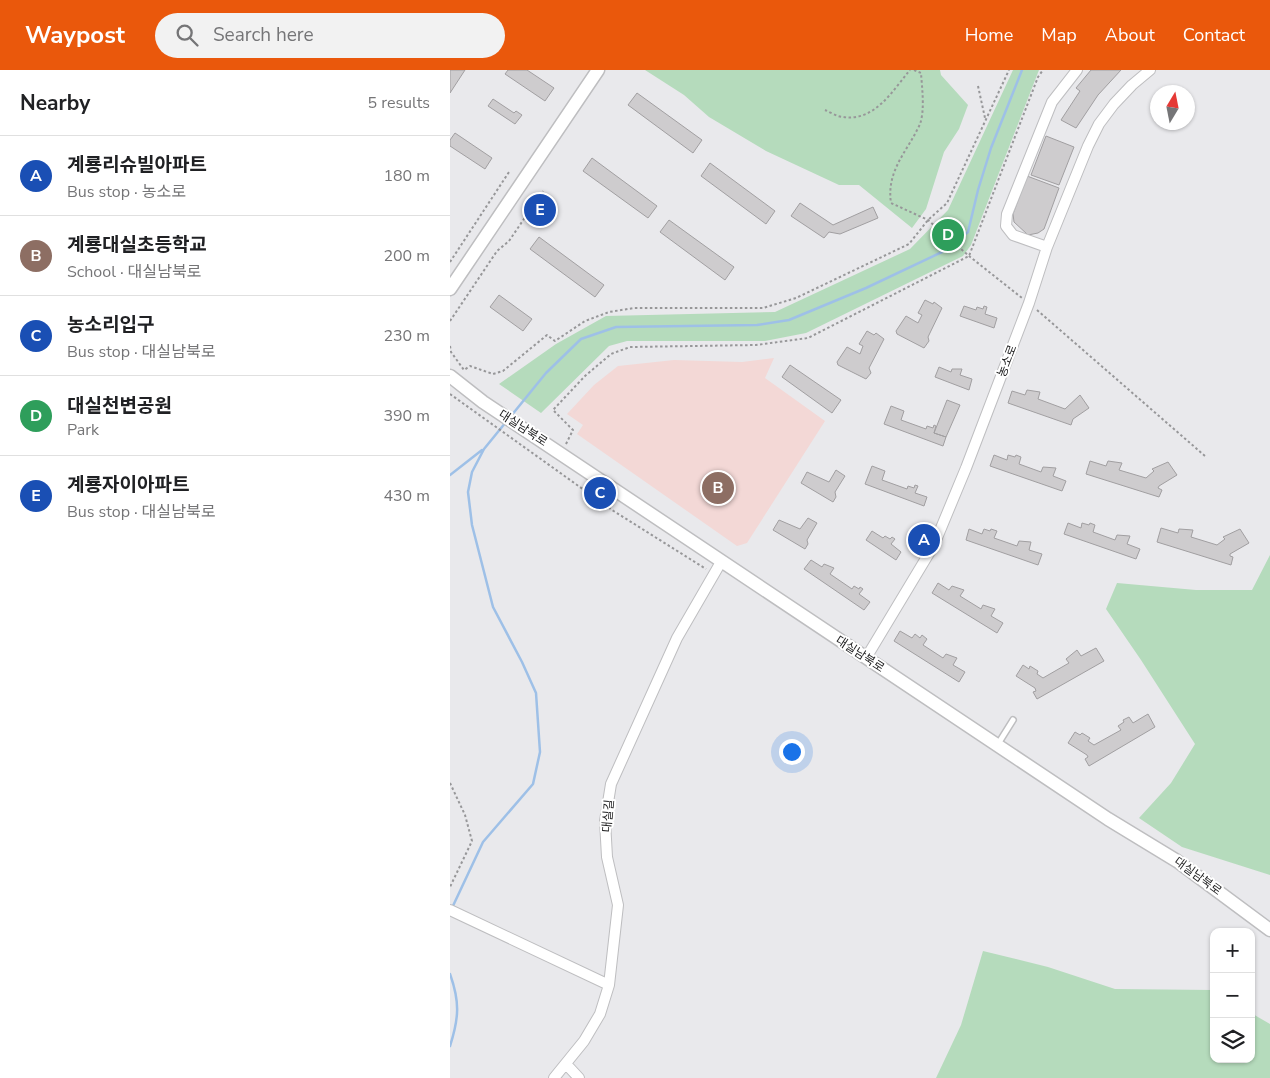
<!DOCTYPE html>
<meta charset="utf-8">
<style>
:root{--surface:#fff;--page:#f2f2f2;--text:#202124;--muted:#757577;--line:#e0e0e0;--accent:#ea580c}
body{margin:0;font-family:"Nunito Sans","Noto Sans KR",sans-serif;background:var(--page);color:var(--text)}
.controls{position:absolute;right:15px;bottom:15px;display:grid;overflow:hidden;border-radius:10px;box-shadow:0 1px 4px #0004}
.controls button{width:45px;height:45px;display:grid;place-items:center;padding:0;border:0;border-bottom:1px solid var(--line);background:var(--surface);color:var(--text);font:25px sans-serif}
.compass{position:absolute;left:700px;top:15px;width:45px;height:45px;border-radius:50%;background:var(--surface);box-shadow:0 1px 4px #0004;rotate:10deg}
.you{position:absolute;left:341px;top:681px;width:18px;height:18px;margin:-12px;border:4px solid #fff;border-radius:50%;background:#1a73e8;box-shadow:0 0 0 8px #1a73e833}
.badge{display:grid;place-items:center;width:32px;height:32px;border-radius:50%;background:var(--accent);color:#fff;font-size:16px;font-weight:700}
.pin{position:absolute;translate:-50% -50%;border:2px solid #fff;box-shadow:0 1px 5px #0006}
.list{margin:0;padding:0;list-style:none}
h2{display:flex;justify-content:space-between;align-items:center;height:65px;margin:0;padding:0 20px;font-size:21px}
h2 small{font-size:16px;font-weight:400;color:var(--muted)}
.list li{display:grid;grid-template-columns:32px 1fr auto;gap:15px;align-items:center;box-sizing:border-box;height:80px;padding:0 20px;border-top:1px solid var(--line)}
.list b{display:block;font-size:19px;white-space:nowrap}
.list p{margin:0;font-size:16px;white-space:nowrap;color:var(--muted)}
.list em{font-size:16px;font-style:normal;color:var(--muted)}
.icon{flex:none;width:28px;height:28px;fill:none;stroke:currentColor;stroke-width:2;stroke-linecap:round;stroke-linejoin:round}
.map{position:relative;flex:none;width:820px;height:1008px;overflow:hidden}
header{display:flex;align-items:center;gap:30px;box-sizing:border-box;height:70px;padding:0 25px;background:var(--accent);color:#fff}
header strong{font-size:24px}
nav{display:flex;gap:28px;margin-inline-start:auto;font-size:18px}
.search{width:350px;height:45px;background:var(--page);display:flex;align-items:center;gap:12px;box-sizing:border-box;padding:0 18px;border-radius:28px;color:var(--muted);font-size:19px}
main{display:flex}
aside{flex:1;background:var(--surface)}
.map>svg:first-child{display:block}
.education{fill:#f3d8d6}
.green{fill:#b5dbbc}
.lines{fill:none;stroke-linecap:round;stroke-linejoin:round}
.stream{stroke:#9ec0e7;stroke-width:2.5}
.building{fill:#ceccce;stroke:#a19fa1}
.service-casing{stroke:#bebec0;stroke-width:8}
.minor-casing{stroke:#bebec0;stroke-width:12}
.tertiary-casing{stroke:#bebec0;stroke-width:15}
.path{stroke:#979799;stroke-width:2;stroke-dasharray:2.5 2.5;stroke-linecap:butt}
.service{stroke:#fff;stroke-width:5}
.minor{stroke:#fff;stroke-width:10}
.tertiary{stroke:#fff;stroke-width:12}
.labels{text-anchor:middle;stroke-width:4;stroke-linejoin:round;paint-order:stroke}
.street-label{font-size:12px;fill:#222223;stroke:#fff}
</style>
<header>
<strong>Waypost</strong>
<div class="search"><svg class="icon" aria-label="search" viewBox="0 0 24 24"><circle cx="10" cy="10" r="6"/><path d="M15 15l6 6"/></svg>Search here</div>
<nav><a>Home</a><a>Map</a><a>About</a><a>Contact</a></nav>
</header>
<main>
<aside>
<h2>Nearby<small>5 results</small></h2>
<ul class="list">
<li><span class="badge" style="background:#1a4fb4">A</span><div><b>계룡리슈빌아파트</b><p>Bus stop · 농소로</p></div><em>180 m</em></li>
<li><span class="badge" style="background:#8d6e63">B</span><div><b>계룡대실초등학교</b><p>School · 대실남북로</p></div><em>200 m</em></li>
<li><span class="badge" style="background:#1a4fb4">C</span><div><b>농소리입구</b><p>Bus stop · 대실남북로</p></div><em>230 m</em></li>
<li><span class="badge" style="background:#2e9e5b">D</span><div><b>대실천변공원</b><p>Park</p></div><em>390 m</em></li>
<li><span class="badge" style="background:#1a4fb4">E</span><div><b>계룡자이아파트</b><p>Bus stop · 대실남북로</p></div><em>430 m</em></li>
</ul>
</aside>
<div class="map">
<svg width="820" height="1008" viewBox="0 0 820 1008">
<rect width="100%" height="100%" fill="#e9e9ec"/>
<path class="education" d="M 324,288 L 315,308 L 375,351 L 297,473 L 287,476 L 127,364 L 133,355 L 117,344 L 144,315 L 168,296 L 224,290 L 292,292 Z"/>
<path class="green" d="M 195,0 L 490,0 L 491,5 L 518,35 L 509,59 L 494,82 L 476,139 L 462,158 L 409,115 L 389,115 L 316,81 L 259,47 L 234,25 Z
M 563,0 L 589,0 L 521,175 L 513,186 L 356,263 L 315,271 L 177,271 L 159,276 L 91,343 L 49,314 L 106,274 L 156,246 L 325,242 L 460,179 L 498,140 Z
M 820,485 L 820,805 L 732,777 L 689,748 L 721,713 L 745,674 L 691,590 L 656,539 L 667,513 L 746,520 L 802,520 Z
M 533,881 L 598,897 L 665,919 L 763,920 L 764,989 L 801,989 L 801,943 L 820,954 L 820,1008 L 486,1008 L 511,955 Z"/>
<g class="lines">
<path class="stream" d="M 61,346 L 96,303 L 131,269 L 166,257 L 307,255 L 339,250 L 416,218 L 492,182 L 518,162 L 528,120 L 541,78 L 572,0
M 0,405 L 32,380
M 2,838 L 33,772 L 83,714 L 90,682 L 86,623 L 72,592 L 43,537 L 22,455 L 18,422 L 22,402 L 34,379 L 56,352
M 0,904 C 10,932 9,948 0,976"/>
</g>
<path class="building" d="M 0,0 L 15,0 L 0,23 Z
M 58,0 L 77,0 L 104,18 L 95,31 L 55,4 Z
M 641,0 L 671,0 L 648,25 L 626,58 L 611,50 L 630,21 L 626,18 Z
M 187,23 L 252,70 L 243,83 L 178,35 Z
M 43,29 L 64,43 L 66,41 L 72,45 L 65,54 L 38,36 Z
M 5,63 L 42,88 L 35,99 L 0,76 L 0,70 Z
M 596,66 L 624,77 L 609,115 L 581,105 Z
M 142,88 L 207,136 L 198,148 L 133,101 Z
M 260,93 L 325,141 L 316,154 L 251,106 Z
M 577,106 L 609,118 L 594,159 L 588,163 L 578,165 L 564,152 L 563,144 Z
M 350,133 L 383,155 L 423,137 L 428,148 L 390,164 L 379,162 L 374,168 L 341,146 Z
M 219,150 L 284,197 L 275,210 L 210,162 Z
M 89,167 L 154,215 L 145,227 L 80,179 Z
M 49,225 L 82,249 L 73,261 L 40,237 Z
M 475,230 L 483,234 L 484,232 L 492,238 L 478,267 L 479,271 L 474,278 L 447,264 L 446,261 L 456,246 L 468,253 L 472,245 L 468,243 Z
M 514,236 L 526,240 L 527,237 L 533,239 L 534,236 L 537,237 L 535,244 L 547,248 L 544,258 L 510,246 Z
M 417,261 L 424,265 L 426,263 L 434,269 L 419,298 L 421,303 L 416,309 L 388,295 L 387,292 L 397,277 L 410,284 L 413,276 L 409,274 Z
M 340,295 L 391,330 L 382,343 L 332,307 Z
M 489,297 L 501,302 L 502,299 L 512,299 L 510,305 L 522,309 L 519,320 L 485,307 Z
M 577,320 L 590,322 L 588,329 L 615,339 L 630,325 L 639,338 L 623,349 L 621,355 L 558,333 L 562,321 L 575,325 Z
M 497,330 L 510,335 L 496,367 L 484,363 Z
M 441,336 L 454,341 L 451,350 L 476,359 L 477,356 L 483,358 L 484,355 L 486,356 L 484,363 L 496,367 L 493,376 L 434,354 Z
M 544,385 L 557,390 L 558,385 L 565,387 L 566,385 L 571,387 L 569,394 L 591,402 L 593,397 L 606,398 L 603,406 L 616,411 L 612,421 L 540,396 Z
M 640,391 L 656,396 L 658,391 L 672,393 L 669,400 L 696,408 L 704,401 L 702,399 L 718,392 L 727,405 L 709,416 L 708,418 L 712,420 L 709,427 L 636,404 Z
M 422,396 L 435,401 L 432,410 L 457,419 L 458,416 L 464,418 L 465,415 L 468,416 L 465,423 L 477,427 L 474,436 L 415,414 Z
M 386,400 L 395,406 L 385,422 L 386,427 L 383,432 L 351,413 L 357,402 L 379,412 Z
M 358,448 L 367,453 L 357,470 L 358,474 L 355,479 L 323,460 L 329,450 L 350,459 Z
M 618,453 L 631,458 L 632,453 L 639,455 L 640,453 L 645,455 L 643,462 L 665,470 L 667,465 L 680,466 L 677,474 L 690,479 L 686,489 L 614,464 Z
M 711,458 L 728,463 L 729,459 L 743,460 L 741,467 L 767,475 L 775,469 L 773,467 L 790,459 L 799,473 L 780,484 L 780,486 L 783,487 L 781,495 L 707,472 Z
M 519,459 L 532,464 L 534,459 L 540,461 L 541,459 L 547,461 L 544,468 L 567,476 L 569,471 L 581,472 L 579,480 L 592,484 L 588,495 L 516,470 Z
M 422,461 L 433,468 L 435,466 L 440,469 L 442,467 L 445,469 L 441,474 L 451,482 L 446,490 L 416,470 Z
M 361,490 L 372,497 L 374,494 L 384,498 L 380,504 L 402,519 L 404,516 L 409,519 L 410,517 L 413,519 L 409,524 L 420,532 L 414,540 L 354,499 Z
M 488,513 L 499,520 L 502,516 L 514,520 L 510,526 L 531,539 L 533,535 L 545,539 L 541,546 L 553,553 L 547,563 L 482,523 Z
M 450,561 L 462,568 L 465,564 L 470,568 L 472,565 L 477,569 L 473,575 L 493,588 L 496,584 L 507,588 L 503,595 L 515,602 L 509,612 L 444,571 Z
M 646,578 L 654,591 L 587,629 L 583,622 L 586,621 L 585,618 L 566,606 L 573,595 L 579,599 L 580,596 L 588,601 L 587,604 L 593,608 L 619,593 L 616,589 L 627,580 L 631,586 Z
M 698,644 L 705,657 L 639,696 L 635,689 L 638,687 L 637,685 L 618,673 L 625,662 L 630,665 L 632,663 L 640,668 L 638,671 L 644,675 L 671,660 L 668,656 L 674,652 L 673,650 L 679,647 L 683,653 Z"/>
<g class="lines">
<g class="service-casing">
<path id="service" d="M 548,674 L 563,650"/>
</g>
<g class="minor-casing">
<path id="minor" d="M 597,177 L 563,165 L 556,156 L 557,144 L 602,32 L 627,0
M 416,588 L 484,475 L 516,398 L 579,233 L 597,177 L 638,76 L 649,54 L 664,34 L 682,15 L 700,0
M 0,840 L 159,915
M 116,994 L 129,1008
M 104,1008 L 134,971 L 150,944 L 159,915 L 168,835 L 157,787 L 155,751 L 161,714 L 227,568 L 271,492"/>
</g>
<g class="tertiary-casing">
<path id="tertiary" d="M 0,219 L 148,0
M 0,306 L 33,332 L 658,749 L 727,791 L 820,860"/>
</g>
<path class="path" d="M 464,0 L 471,3 C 472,18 475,40 470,54 C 458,81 436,100 441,133 L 478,150 L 519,186 L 572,228
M 528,16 L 535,48
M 375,40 C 380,42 387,47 393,47 C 425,52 443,20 460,0
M 0,192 L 59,102
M 587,240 L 755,386
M 0,251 L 47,181 L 59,171 L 93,121
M 0,276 L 1,282 L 14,300 L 20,296 L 43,304 L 53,301 L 97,265 L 105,271 L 135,251 L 159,242 L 184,238 L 313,238 L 346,228 L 459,174 L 478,150 L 497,133 L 559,0
M 0,324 L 162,440 L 256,499
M 116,374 L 123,360 L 103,340 L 135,306 L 161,284 L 180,277 L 306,275 L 358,268 L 519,186 L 588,7 L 593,0
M 0,713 L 15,745 L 22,771 L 0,817"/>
<use href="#service" class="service"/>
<use href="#minor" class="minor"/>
<use href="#tertiary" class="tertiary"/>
</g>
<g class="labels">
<g class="street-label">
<text transform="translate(557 291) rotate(-69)" y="4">농소로</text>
<text transform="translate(73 358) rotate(33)" y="4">대실남북로</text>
<text transform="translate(410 584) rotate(33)" y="4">대실남북로</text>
<text transform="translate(158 746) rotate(-85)" y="4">대실길</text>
<text transform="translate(748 806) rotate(36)" y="4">대실남북로</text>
</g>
</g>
</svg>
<div class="controls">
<button>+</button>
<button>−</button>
<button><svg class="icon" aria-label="layers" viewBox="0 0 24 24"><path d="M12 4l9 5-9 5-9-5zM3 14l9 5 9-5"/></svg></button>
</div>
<svg class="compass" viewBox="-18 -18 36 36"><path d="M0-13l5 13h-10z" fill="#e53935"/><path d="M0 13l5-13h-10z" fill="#757577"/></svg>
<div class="you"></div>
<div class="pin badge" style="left:474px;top:470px;background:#1a4fb4">A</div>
<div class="pin badge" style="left:268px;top:418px;background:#8d6e63">B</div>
<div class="pin badge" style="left:150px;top:423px;background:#1a4fb4">C</div>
<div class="pin badge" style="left:498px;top:165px;background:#2e9e5b">D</div>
<div class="pin badge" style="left:90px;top:140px;background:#1a4fb4">E</div>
</div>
</main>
